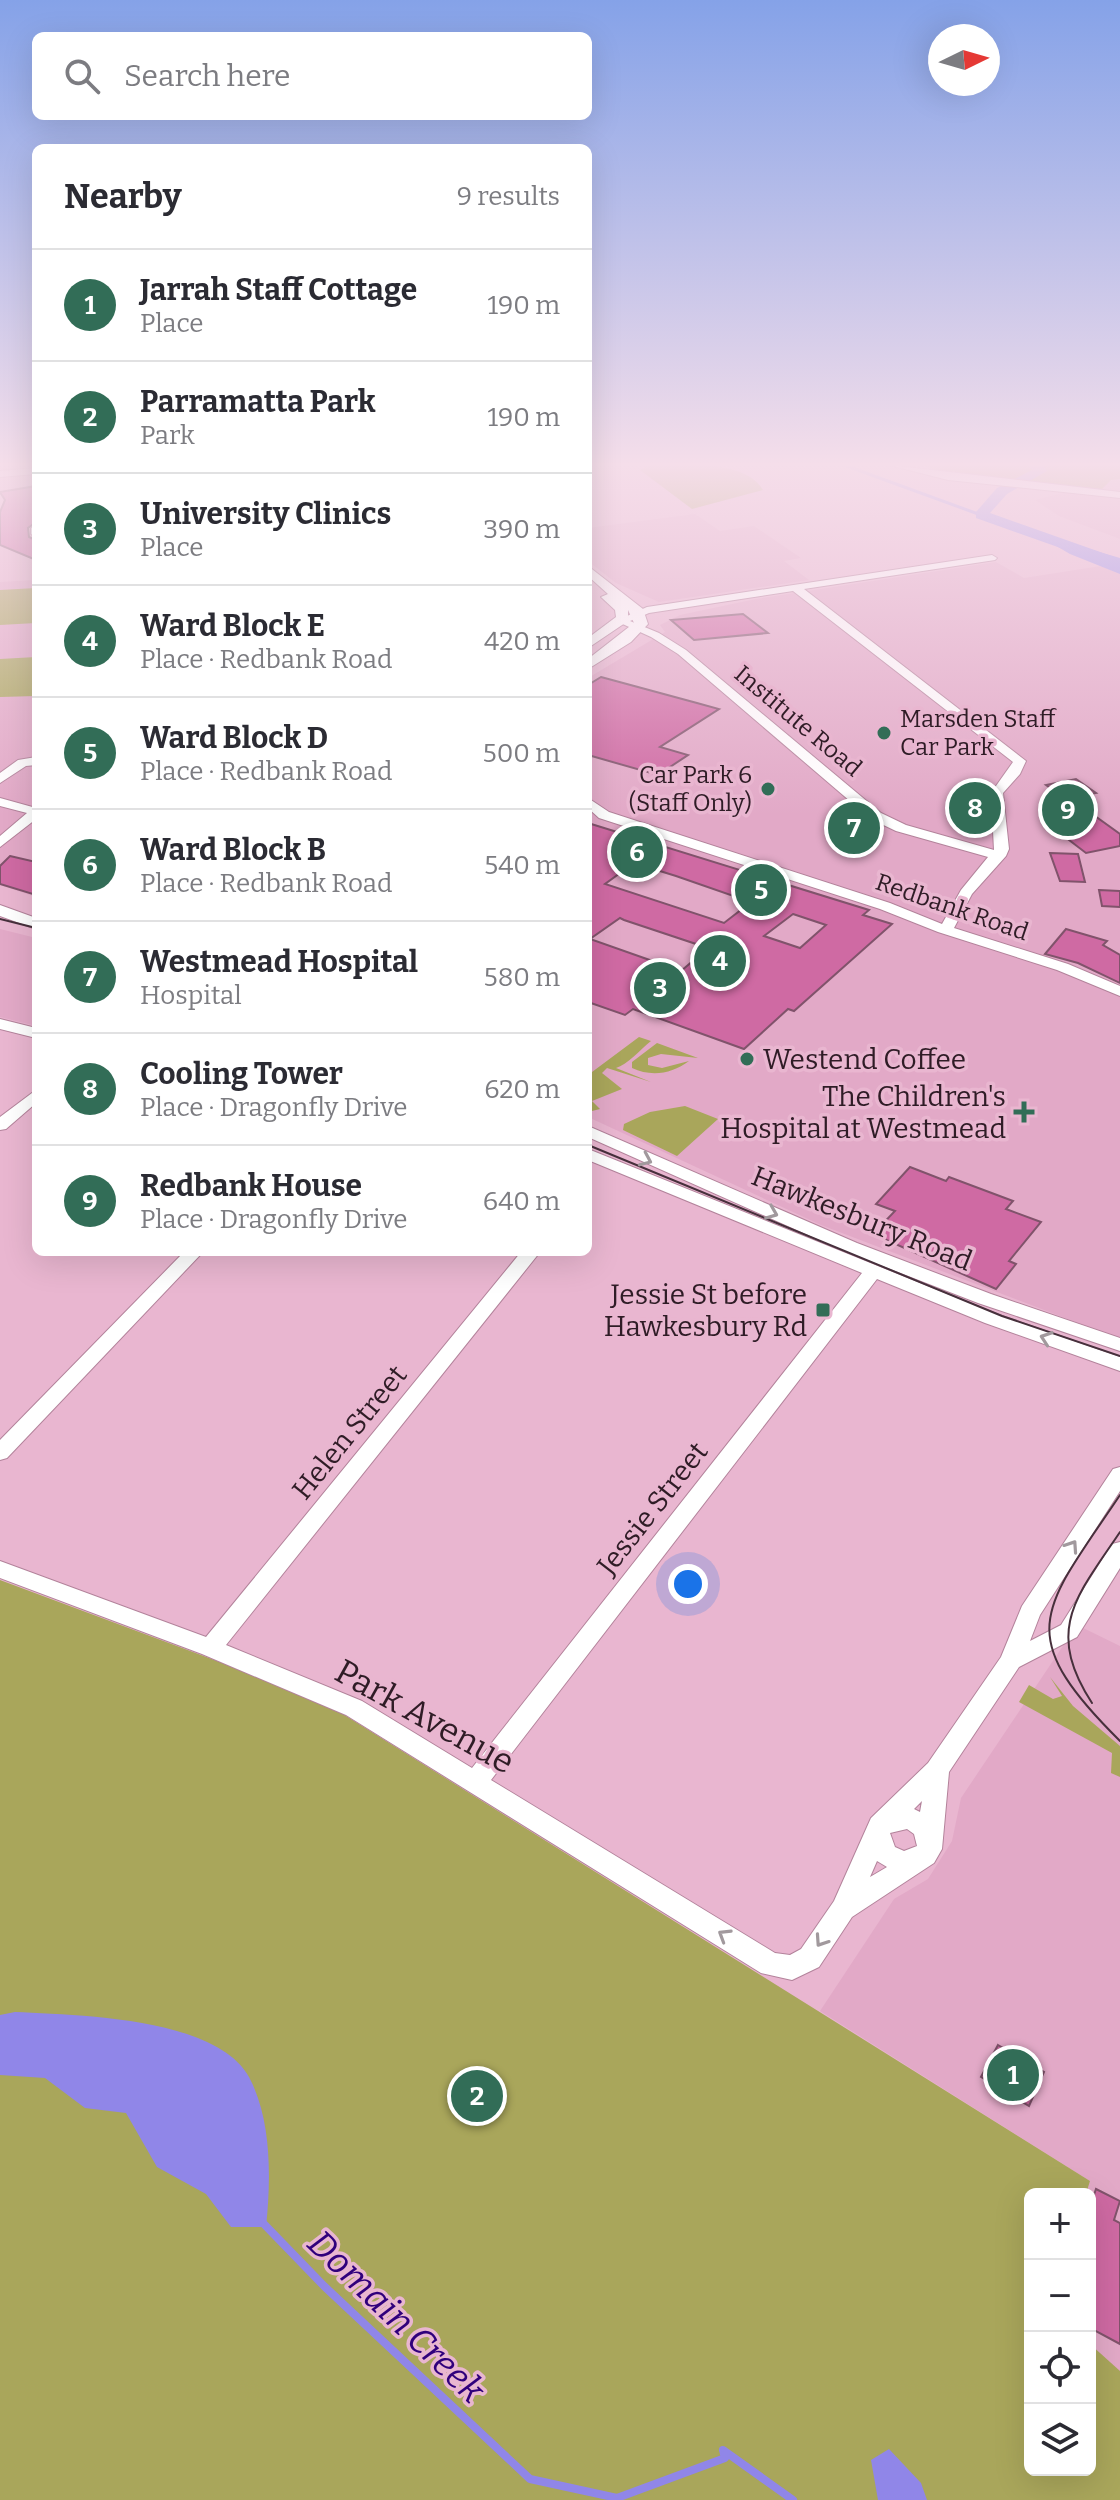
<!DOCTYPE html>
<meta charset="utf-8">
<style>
:root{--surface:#fff;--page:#f7f7f7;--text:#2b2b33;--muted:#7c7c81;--line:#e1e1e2;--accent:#326d57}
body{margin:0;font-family:Bitter,serif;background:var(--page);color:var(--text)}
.controls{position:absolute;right:24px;bottom:24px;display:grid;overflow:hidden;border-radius:12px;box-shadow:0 8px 32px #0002}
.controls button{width:72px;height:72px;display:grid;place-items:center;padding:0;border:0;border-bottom:2px solid var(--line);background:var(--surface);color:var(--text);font:40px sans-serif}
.compass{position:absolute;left:928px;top:24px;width:72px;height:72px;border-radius:50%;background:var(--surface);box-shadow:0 8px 32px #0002;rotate:85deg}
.you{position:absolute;left:688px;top:1584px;width:28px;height:28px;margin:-20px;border:6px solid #fff;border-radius:50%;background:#1a73e8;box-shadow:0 0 0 12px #1a73e833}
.badge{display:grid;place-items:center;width:52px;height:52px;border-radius:50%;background:var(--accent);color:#fff;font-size:26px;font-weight:700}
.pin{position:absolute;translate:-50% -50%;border:4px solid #fff;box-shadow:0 2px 8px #0006}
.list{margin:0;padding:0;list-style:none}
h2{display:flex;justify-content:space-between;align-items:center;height:104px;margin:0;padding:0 32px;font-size:34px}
h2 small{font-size:26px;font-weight:400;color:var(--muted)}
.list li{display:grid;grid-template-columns:52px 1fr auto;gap:24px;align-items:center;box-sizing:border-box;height:112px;padding:0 32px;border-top:2px solid var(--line)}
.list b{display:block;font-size:30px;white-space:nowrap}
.list p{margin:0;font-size:26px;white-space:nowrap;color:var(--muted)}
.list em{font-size:26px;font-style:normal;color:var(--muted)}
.icon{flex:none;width:44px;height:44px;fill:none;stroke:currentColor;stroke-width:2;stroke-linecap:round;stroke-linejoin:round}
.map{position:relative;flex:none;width:1120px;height:2500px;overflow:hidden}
.search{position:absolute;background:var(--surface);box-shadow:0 8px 32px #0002;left:32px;top:32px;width:560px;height:88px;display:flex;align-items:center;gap:20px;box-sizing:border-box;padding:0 28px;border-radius:12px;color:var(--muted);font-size:30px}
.panel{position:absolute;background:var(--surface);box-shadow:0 8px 32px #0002;left:32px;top:144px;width:560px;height:1112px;border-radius:12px}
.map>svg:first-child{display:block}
.built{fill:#e2a9c7}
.green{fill:#a9a65b}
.water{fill:#9086e8}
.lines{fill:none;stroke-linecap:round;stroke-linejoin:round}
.stream-far1{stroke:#9086e8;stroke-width:3}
.stream{stroke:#9086e8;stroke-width:8}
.river{fill:#9086e8;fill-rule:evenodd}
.building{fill:#cf6aa3;stroke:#80536b;stroke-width:2;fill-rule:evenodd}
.minor-casing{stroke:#b3839b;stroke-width:2}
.tertiary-casing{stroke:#b3839b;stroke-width:2}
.minor{fill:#fff;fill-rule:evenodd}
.tertiary{fill:#fff;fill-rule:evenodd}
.tram{stroke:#47303c;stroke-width:2}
.oneway{stroke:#a1999d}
.poi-dot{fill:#326d57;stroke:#e9b6d0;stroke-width:3}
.labels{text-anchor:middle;stroke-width:7;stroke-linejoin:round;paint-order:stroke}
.far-poi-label{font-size:24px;fill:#2f1c26;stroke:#e9b6d0;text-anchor:start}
.far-street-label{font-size:24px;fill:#2f1c26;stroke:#e9b6d0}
.poi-label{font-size:28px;fill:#2f1c26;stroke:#e9b6d0;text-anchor:end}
.street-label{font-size:28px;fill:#2f1c26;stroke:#e9b6d0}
.near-street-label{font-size:34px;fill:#2f1c26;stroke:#e9b6d0}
.near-water-label{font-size:36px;font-style:italic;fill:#30007c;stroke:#e9b6d0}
</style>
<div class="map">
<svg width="1120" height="2500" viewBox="0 0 1120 2500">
<rect width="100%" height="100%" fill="#e9b6d0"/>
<path class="built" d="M 1120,479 L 1120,539 L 1059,516 L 1035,500 Z
M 695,514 L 720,531 L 754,526 L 801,558 L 784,561 L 809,580 L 659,602 L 616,583 L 588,561 L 588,528 Z
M 996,562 L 1024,578 L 1101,566 L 1120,574 L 1120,1339 L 821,1225 L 588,1117 L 588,678 L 665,632 L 660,625 L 680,615 L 756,599 Z
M 36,580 L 36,897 L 0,885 L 0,582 Z
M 0,929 L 36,938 L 36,1026 L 0,1017 Z
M 1077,1625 L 1120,1646 L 1120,2500 L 1030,2470 L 1090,2470 L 1090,2194 L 1086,2194 L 1090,2181 L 820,2011 L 894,1899 L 928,1879 L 952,1841 L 961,1798 Z"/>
<path class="green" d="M 649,465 C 682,465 745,459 763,490 L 692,509 L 640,470 Z
M 922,465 L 1120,465 L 1120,479 L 1111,480 L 1102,489 L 945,473 Z
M 36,588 L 36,623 L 0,625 L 0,590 Z
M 36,657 L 36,696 L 0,697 L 0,659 Z
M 639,1037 L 651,1041 C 640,1050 627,1065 616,1068 L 651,1082 L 607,1068 L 602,1073 L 622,1089 L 592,1101 L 600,1109 L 588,1112 L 588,1075 Z
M 657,1043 L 698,1058 L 661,1054 L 648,1058 L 648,1065 L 662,1068 L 689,1061 C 672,1074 651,1077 632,1068 L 632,1062 Z
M 685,1106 L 718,1119 L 677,1156 L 623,1130 L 624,1124 L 650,1112 Z
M 0,1580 L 319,1699 L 1090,2181 L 1086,2194 L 1030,2194 L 1030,2470 L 1090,2470 L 1090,2344 L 1120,2371 L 1120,2500 L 0,2500 Z
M 1050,1677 L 1073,1706 L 1120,1746 L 1120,1777 L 1111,1773 L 1112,1753 L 1019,1702 L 1029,1685 L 1053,1699 L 1062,1696 Z"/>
<path class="water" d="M 1034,533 L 1120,558 L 1120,574 L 1070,554 Z
M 15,2012 C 76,2015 216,2017 249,2077 C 272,2120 271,2180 266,2227 L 231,2227 L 206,2194 L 157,2167 L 126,2113 L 85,2108 L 45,2078 L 0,2075 L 0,2015 Z
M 889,2449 L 921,2483 L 927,2500 L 878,2500 L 871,2460 Z"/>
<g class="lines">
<path class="stream-far1" d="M 844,465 L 981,515"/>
<path class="stream" d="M 262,2222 L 324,2286 L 530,2479 L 617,2498 L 725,2458 L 723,2450 L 793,2500"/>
<path class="river" d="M 1029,465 L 1043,465 L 1047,471 L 1007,494 L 990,513 L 1120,559 L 1120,569 L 976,518 L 976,512 L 997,488 L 1032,470 Z"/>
</g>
<path class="building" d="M 36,486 L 36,522 L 28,528 L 29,537 L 36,540 L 36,560 L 0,545 L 0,512 L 5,500 L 0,492 Z
M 743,614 L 768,633 L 694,640 L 671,620 Z
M 601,677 L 697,703 L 719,709 L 660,747 L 688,755 L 658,775 L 588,755 L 588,685 Z
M 1076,779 L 1096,793 L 1070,798 L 1120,834 L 1120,846 L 1086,853 L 1056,830 L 1071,827 L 1041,804 L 1066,799 L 1046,785 Z
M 588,823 L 869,910 L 863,915 L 892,924 L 794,1011 L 788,1009 L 744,1049 L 633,1009 L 625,1015 L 588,1002 ZM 634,863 L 676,876 L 751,902 L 724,923 L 605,884 ZM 793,914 L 826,925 L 800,948 L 764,936 ZM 620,918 L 624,920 L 708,948 L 681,971 L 590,939 Z
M 1050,853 L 1078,854 L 1085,882 L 1060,881 Z
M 10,856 L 36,862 L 36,895 L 0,884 L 0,866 Z
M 1099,890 L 1120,891 L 1120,907 L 1102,906 Z
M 1066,929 L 1107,941 L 1103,945 L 1120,955 L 1120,983 L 1078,963 L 1045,954 Z
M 910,1167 L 946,1181 L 949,1177 L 1013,1201 L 1006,1209 L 1041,1222 L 1009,1261 L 1016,1264 L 996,1289 L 873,1234 L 895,1211 L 876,1204 Z
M 998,2045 L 1044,2072 L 1029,2106 L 981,2077 Z
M 1096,2189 L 1120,2201 L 1114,2220 L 1120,2223 L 1120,2344 L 1090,2328 L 1090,2207 Z"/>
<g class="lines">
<g class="minor-casing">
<path id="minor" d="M 36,525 L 36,537 L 31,534 L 31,528 Z
M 992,555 L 997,558 L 995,560 L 804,589 L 1026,761 L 1020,774 L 1003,793 L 1009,849 L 1006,856 L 972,894 L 954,928 L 1068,964 L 1120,986 L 1120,996 L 1057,970 L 938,932 L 880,909 L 599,818 L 588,808 L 588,798 L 609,812 L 890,903 L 942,924 L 961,890 L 988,857 L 896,831 L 871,819 L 678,654 L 651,637 L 616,621 L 647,607 ZM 793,591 L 1013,762 L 991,793 L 994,850 L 906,825 L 881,813 L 686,650 L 659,633 L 630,621 L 649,613 Z
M 36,757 L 36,765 L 26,766 L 0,783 L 0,773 L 18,760 Z
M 0,798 L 36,808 L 36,819 L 0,847 L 0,836 L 27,813 L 0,806 Z
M 0,1019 L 36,1028 L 36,1038 L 0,1029 Z
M 36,1090 L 36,1103 L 6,1129 L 0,1130 L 0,1117 Z
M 588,1126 L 857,1243 L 991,1294 L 1120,1338 L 1120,1351 L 978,1303 L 844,1251 L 588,1137 Z
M 588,1149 L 999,1315 L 1120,1357 L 1120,1371 L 985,1323 L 877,1279 L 491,1780 L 775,1953 L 790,1955 L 801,1949 L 834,1901 L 871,1818 L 928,1763 L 1001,1657 L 1022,1606 L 1113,1469 L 1120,1467 L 1120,1491 L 1040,1615 L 1030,1641 L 1061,1625 L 1112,1544 L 1120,1542 L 1120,1568 L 1077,1637 L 1019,1667 L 949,1772 L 942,1849 L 934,1863 L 852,1917 L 819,1967 L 792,1980 L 761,1973 L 346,1715 L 202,1654 L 0,1578 L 0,1561 L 206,1637 L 521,1252 L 540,1252 L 226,1645 L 362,1701 L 472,1768 L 862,1273 L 588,1160 ZM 922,1801 L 920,1812 L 914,1809 ZM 907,1829 L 914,1834 L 917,1846 L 904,1851 L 895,1847 L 890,1833 ZM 877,1861 L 887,1867 L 870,1877 Z
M 184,1252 L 203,1252 L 7,1458 L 0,1460 L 0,1440 Z"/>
</g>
<g class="tertiary-casing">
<path id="tertiary" d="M 889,465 L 1120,492 L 1120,498 L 948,480 Z
M 36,468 L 36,474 L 0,477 L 0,471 Z
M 588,566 L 643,609 L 648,624 L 631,642 L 588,669 L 588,659 L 634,623 L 628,610 L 628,621 L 588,648 L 588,638 L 616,617 L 615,610 L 601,597 L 608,594 L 588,576 Z
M 0,905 L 36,918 L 36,929 L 0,916 Z"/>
</g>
<use href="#minor" class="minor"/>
<use href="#tertiary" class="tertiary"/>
<path class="tram" d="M 0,919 L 36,928
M 588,1145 L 1002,1316 L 1120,1356
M 1120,1495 C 1043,1610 1010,1632 1120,1741
M 1092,1703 C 1044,1629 1077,1596 1120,1532"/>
</g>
<defs><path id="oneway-chevron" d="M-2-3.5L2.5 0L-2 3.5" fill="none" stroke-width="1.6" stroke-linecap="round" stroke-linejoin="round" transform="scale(2)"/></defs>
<g class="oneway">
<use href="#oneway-chevron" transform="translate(646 1160) rotate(24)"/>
<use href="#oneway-chevron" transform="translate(772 1213) rotate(22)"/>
<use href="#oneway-chevron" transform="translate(1046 1338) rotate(-161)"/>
<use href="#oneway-chevron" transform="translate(1072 1546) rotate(-56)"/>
<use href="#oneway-chevron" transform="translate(724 1935) rotate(-148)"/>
<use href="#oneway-chevron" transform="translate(821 1941) rotate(124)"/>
</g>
<linearGradient id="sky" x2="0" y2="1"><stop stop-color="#85a2e8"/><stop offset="0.57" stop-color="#f5deea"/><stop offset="1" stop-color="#f5deea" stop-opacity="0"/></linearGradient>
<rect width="1120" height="815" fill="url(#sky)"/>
<g class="poi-dot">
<circle cx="884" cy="733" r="8"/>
<circle cx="768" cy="789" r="8"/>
<circle cx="747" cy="1059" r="8"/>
<path d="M1020 1100h8v8h8v8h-8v8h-8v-8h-8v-8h8z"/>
<rect x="815" y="1302" width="16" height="16" rx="4"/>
</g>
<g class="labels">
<g class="far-poi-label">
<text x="900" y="727">Marsden Staff<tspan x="900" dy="28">Car Park</tspan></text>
<text x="752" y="783" text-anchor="end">Car Park 6<tspan x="752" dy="28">(Staff Only)</tspan></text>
</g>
<g class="far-street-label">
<text transform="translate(798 721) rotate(40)" y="8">Institute Road</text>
<text transform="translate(952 907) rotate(19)" y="8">Redbank Road</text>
</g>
<g class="poi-label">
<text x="763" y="1069" text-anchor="start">Westend Coffee</text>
<text x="1006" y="1106">The Children's<tspan x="1006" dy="32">Hospital at Westmead</tspan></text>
<text x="807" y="1304">Jessie St before<tspan x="807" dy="32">Hawkesbury Rd</tspan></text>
</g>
<g class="street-label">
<text transform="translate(862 1218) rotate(22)" y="10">Hawkesbury Road</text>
<text transform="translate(349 1432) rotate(-51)" y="10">Helen Street</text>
<text transform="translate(652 1508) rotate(-52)" y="10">Jessie Street</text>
</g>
<g class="near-street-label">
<text transform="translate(425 1716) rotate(29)" y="12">Park Avenue</text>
</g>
<g class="near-water-label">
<text transform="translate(397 2316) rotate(44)" y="13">Domain Creek</text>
</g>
</g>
</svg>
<div class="controls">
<button>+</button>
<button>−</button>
<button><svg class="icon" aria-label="locate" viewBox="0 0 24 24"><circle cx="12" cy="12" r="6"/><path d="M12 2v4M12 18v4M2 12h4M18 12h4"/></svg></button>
<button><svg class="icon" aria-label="layers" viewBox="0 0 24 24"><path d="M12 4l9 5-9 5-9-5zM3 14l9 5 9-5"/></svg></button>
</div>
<svg class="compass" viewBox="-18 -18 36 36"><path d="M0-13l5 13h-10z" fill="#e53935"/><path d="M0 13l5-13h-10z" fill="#7c7c81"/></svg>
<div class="you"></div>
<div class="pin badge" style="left:1013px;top:2075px">1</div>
<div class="pin badge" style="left:477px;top:2096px">2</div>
<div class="pin badge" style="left:660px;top:988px">3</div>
<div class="pin badge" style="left:720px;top:961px">4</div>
<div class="pin badge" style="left:761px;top:890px">5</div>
<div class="pin badge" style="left:637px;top:852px">6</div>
<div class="pin badge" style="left:854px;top:828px">7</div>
<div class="pin badge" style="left:975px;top:808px">8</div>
<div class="pin badge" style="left:1068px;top:810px">9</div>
<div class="search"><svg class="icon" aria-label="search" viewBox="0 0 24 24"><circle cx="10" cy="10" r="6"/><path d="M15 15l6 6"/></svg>Search here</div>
<section class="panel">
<h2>Nearby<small>9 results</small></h2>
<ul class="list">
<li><span class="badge">1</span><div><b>Jarrah Staff Cottage</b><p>Place</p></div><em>190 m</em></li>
<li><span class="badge">2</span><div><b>Parramatta Park</b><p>Park</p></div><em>190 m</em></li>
<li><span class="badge">3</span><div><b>University Clinics</b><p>Place</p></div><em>390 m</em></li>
<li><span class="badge">4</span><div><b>Ward Block E</b><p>Place · Redbank Road</p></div><em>420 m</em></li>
<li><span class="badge">5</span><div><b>Ward Block D</b><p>Place · Redbank Road</p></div><em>500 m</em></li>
<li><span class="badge">6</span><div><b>Ward Block B</b><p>Place · Redbank Road</p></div><em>540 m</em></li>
<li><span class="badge">7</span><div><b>Westmead Hospital</b><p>Hospital</p></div><em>580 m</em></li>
<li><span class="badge">8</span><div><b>Cooling Tower</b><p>Place · Dragonfly Drive</p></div><em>620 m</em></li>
<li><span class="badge">9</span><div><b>Redbank House</b><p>Place · Dragonfly Drive</p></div><em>640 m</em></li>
</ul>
</section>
</div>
